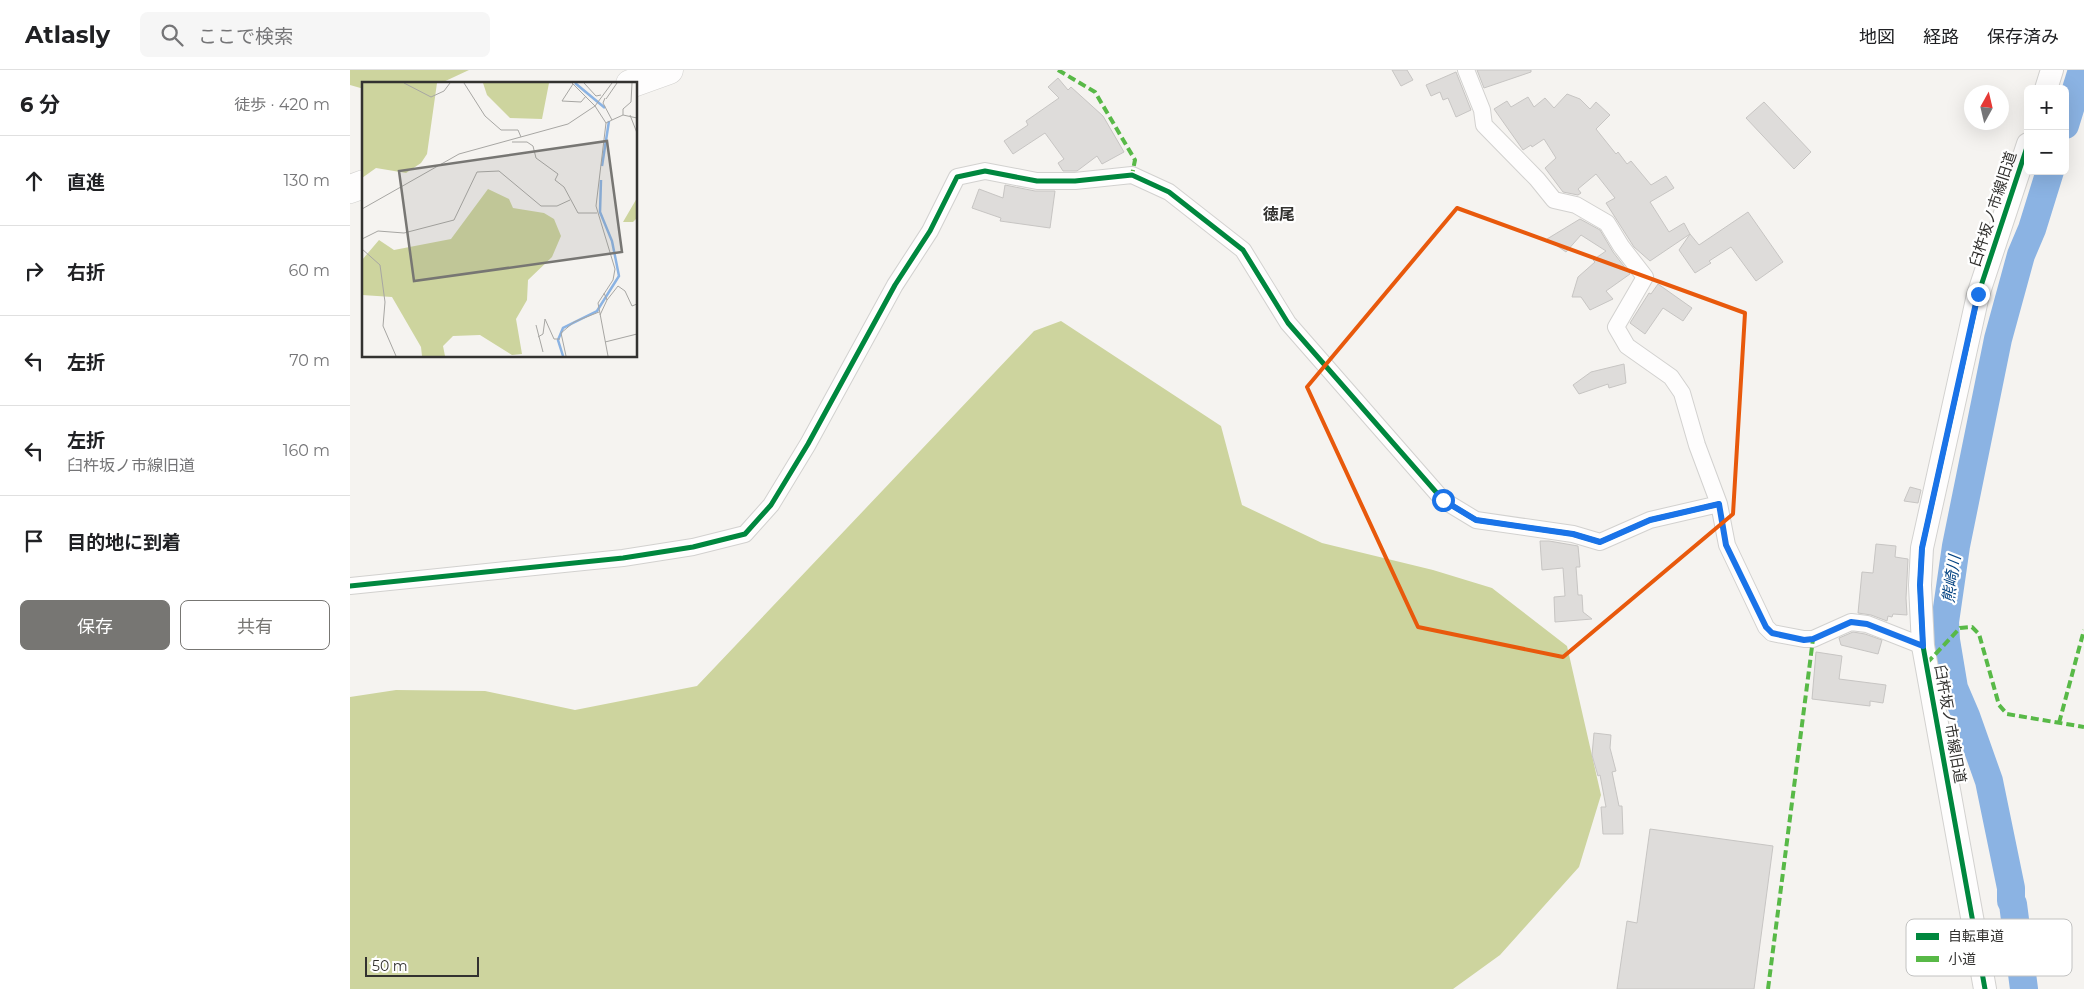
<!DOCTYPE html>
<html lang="ja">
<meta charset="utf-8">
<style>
:root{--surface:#fff;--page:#f6f6f6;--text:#202124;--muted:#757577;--line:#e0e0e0;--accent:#777673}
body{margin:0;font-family:Montserrat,"Noto Sans JP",sans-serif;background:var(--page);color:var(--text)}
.controls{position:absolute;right:15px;top:15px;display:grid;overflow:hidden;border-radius:8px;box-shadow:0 5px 20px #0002}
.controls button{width:45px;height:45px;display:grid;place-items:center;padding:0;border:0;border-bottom:1px solid var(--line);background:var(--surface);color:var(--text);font:25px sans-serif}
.compass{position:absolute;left:1614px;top:15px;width:45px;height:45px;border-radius:50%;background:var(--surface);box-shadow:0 5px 20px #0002;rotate:8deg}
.scale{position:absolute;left:15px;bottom:12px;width:114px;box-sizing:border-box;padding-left:5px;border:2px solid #333230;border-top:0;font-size:14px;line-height:18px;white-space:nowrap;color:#333230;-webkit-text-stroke:4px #fff;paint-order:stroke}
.stop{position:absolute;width:15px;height:15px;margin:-11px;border:4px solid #1a73e8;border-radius:50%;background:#fff}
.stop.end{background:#1a73e8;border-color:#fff;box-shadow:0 1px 5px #0008}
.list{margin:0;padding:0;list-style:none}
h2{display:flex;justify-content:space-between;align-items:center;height:65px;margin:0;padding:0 20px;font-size:21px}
h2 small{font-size:16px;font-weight:400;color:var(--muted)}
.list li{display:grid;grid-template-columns:32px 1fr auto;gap:15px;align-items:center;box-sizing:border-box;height:90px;padding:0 20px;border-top:1px solid var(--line)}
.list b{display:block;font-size:19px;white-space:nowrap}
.list p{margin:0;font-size:16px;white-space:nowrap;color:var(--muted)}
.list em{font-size:16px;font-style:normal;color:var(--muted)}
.actions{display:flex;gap:10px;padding:15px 20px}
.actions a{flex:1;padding:11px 0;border:1px solid var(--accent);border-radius:8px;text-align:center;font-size:18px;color:var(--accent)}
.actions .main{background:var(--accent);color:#fff}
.icon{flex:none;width:28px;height:28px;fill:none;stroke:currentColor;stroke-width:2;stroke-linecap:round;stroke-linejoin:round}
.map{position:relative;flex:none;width:1734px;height:919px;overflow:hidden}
header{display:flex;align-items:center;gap:30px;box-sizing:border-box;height:70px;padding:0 25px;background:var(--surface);border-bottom:1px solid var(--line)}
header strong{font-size:24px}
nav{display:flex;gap:28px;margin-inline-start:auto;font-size:18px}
.search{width:350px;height:45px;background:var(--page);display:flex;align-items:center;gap:12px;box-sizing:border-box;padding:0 18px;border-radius:8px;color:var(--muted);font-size:19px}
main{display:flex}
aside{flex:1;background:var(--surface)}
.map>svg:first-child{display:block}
.forest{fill:#cdd49e}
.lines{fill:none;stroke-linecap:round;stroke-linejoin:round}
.river{stroke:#8bb3e3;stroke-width:28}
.building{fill:#dedcda;stroke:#c7c5c3}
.street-casing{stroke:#d2d1cf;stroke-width:18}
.secondary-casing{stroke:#d2d1cf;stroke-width:24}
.highway-casing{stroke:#d2d1cf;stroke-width:29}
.street{stroke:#fefdfd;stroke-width:16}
.secondary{stroke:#fefdfd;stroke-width:22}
.highway{stroke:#fefdfd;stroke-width:28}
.quiet{stroke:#58b947;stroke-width:4;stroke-dasharray:8 4;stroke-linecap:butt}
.cycleway-casing{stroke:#fff;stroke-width:8}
.cycleway{stroke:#00873e;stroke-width:5}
.route{stroke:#1a73e8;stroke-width:6}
.marked{fill:none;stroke:#e8590c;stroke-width:4;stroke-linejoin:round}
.labels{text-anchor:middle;stroke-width:4.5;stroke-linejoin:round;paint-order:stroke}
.street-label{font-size:15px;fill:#333230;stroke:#fff}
.neighbourhood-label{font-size:16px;font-weight:bold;fill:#333230;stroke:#fff}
.water-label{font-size:16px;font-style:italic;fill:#054483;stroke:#fff}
.inset-river{fill:none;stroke:#8bb3e3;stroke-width:2.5}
.inset-road{fill:none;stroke:#a7a6a3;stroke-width:1}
.view{fill:#777673;fill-opacity:0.15;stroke:#777673;stroke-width:2.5}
.inset-edge{fill:none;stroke:#333230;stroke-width:2.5}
.key{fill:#fff;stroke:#c2c2c1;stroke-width:1}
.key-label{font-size:14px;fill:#333230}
</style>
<header>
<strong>Atlasly</strong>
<div class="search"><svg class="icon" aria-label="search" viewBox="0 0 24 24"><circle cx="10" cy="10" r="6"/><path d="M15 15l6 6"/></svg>ここで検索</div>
<nav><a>地図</a><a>経路</a><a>保存済み</a></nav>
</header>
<main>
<aside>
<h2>6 分<small>徒歩 · 420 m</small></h2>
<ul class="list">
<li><svg class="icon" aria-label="ahead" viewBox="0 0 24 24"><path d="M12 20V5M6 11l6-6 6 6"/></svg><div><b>直進</b></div><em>130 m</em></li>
<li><svg class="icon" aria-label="right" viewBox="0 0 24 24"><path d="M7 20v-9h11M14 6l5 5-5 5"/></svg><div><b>右折</b></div><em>60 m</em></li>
<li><svg class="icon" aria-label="left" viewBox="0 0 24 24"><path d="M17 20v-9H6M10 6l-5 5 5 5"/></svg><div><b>左折</b></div><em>70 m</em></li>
<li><svg class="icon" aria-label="left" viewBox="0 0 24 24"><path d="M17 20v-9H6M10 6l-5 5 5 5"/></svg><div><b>左折</b><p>臼杵坂ノ市線旧道</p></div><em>160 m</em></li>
<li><svg class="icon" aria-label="arrive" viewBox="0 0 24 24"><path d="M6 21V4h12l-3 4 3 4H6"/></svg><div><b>目的地に到着</b></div></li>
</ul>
<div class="actions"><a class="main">保存</a><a>共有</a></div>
</aside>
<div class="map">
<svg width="1734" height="919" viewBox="0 0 1734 919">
<rect width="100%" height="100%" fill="#f5f3f0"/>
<path class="forest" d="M 0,0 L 119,0 L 89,14 L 14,14 L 14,19 L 0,15 Z
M 711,251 L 871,356 L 892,435 L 972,473 L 1083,500 L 1142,518 L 1217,576 L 1251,725 L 1229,797 L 1150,885 L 1103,919 L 0,919 L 0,627 L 46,620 L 135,621 L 225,640 L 347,616 L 684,261 Z"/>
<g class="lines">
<path class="river" d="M 1715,55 L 1732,0
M 1674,919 L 1663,834 L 1661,831 L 1661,818 L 1639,711 L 1616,646 L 1604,618 L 1596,570 L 1595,552 L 1606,476 L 1648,269 L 1671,185 L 1682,159 L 1700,101"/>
</g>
<path class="building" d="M 1042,0 L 1057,0 L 1063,10 L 1051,16 Z
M 1127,0 L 1181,0 L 1181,2 L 1134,18 Z
M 1106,2 L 1121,40 L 1106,47 L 1098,28 L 1093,30 L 1090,22 L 1081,26 L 1076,15 Z
M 708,8 L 718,20 L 721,17 L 753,46 L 774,82 L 752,94 L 747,86 L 727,101 L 713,101 L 708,93 L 714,89 L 695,63 L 663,84 L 654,71 L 678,55 L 676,51 L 709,28 L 698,17 Z
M 1217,24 L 1230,29 L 1240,39 L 1246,32 L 1260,45 L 1246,59 L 1266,84 L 1268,82 L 1277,94 L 1281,91 L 1301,115 L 1316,106 L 1324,118 L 1300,132 L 1319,162 L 1334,153 L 1340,164 L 1300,191 L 1284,177 L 1256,133 L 1265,128 L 1246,104 L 1228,119 L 1231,123 L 1228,125 L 1213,122 L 1195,98 L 1206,88 L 1194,69 L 1182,77 L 1181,75 L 1173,80 L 1144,39 L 1157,31 L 1161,37 L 1178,27 L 1184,37 L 1195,28 L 1204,38 Z
M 1414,32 L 1461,82 L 1444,99 L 1396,48 Z
M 655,115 L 685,121 L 705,121 L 700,158 L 650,151 L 651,148 L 622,138 L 629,119 L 653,128 Z
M 1398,142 L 1433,192 L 1406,211 L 1381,177 L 1359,191 L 1361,193 L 1345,203 L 1329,180 L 1340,164 L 1349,175 Z
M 1230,149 L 1250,160 L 1263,182 L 1280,204 L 1256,221 L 1263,229 L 1240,240 L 1231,227 L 1222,227 L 1228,207 L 1245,192 L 1243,190 L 1256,181 L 1231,165 L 1216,182 L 1197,169 Z
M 1308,214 L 1342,238 L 1333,251 L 1313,238 L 1295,264 L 1280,253 L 1299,223 L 1301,224 Z
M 1274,294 L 1276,313 L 1259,318 L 1258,314 L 1229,324 L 1223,315 L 1241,302 Z
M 1560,417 L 1571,420 L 1568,433 L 1554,431 Z
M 1190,471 L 1199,471 L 1228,476 L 1230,497 L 1226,497 L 1228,525 L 1232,525 L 1233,542 L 1242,549 L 1205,552 L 1204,527 L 1215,526 L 1213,498 L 1192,500 Z
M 1526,474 L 1546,476 L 1545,487 L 1558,489 L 1556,528 L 1557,545 L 1543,544 L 1542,547 L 1538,546 L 1537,551 L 1521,545 L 1508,543 L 1512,502 L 1523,503 Z
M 1503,562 L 1515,564 L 1532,570 L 1528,584 L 1491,575 L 1489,568 Z
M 1466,582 L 1492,586 L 1489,609 L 1536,615 L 1533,633 L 1520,631 L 1520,636 L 1462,629 Z
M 1244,663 L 1261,665 L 1260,678 L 1266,701 L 1262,702 L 1269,736 L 1272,736 L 1273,764 L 1253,764 L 1251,737 L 1256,737 L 1250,705 L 1248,706 L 1242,685 Z
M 1300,759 L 1423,776 L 1404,919 L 1267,919 L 1277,851 L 1287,853 Z"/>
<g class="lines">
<g class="street-casing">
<path id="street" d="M 1116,0 L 1132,40 L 1134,55 L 1187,109 L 1204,130 L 1226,135 L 1257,153 L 1271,176 L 1295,207 L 1266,257 L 1277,276 L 1321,307 L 1332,323 L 1347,375 L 1369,434 L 1377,475 L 1416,557 L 1422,563 L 1454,569 L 1463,569 L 1501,552 L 1517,554 L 1573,576
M 0,516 L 273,488 L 343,477 L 395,464 L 421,435 L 458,374 L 545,215 L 580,161 L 607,107 L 635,101 L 687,111 L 725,111 L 782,105 L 819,122 L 893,180 L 938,253 L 1093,430 L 1126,450 L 1223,464 L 1250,472 L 1300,450 L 1369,434"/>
</g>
<g class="secondary-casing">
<path id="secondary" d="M 1696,19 L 1702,0
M 1635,919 L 1573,576 L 1570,515 L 1572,478 L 1628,225 L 1678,74"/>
</g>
<g class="highway-casing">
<path id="highway" d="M 280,14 L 319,0
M 0,119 L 14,114"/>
</g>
<use href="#street" class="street"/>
<use href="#secondary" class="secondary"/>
<use href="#highway" class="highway"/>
<path class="quiet" d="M 708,0 L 745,22 L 785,90 L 782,105
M 1577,593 L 1610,558 L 1622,557 L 1629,564 L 1649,635 L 1657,644 L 1734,657
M 1709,653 L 1734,560
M 1418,919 L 1463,569"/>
<g class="cycleway-casing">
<path id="cycleway" d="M 0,516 L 273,488 L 343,477 L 395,464 L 421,435 L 458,374 L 545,215 L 580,161 L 607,107 L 635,101 L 687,111 L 725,111 L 782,105 L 819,122 L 893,180 L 938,253 L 1093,430 L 1126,450 L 1223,464 L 1250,472 L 1300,450 L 1369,434
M 1635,919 L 1573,576 L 1570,515 L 1572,478 L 1628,225 L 1678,74"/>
</g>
<use href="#cycleway" class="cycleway"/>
</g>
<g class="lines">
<path class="route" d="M 1093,430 L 1126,450 L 1223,464 L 1250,472 L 1300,450 L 1369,434 L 1376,475 L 1416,557 L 1422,563 L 1454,570 L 1463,569 L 1501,552 L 1517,554 L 1573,576 L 1570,515 L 1572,478 L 1628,224"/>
</g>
<path class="marked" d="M 1107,138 L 1395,243 L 1383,444 L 1213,587 L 1068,557 L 957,317 Z"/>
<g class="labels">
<g class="street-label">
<text transform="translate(1643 139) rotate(-72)" y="5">臼杵坂ノ市線旧道</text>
<text transform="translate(1600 654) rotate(80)" y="5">臼杵坂ノ市線旧道</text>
</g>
<g class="neighbourhood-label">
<text x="929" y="150">徳尾</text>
</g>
<g class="water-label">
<text transform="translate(1601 509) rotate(-82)" y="6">熊崎川</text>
</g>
</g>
<g transform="translate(12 12)">
<rect width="275" height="275" fill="#f5f3f0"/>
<path d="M 0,1 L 75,1 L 65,72 L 59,81 L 44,91 L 14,86 L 0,96 ZM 121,1 L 187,1 L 180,37 L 148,36 L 125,13 ZM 126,107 L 147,117 L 151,126 L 182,131 L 192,137 L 199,154 L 190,175 L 166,198 L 165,218 L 154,237 L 160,272 L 150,273 L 118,253 L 91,254 L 81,264 L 83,274 L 60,274 L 59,265 L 30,215 L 0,213 L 0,178 L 17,158 L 32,168 L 89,157 ZM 275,116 L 275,136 L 271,140 L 261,140 Z" fill="#cdd49e"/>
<path class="inset-river" d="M 213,1 L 243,26M 240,84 L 247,39M 201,274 L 196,258 L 201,246 L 235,229 L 257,194 L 250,159 L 238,130 L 239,98"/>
<path class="inset-road" d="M 42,1 L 69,15 L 82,9 L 88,1M 102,1 L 123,34 L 139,48 L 156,48 L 159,55M 210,1 L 233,24M 222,1 L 234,14 L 239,13M 211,2 L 200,19 L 219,20 L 224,14M 243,16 L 241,21 L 250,38 L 244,41M 244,17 L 255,1M 233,24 L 244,41 L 234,124 L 253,187 L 251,198 L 236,221 L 246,274M 261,33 L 261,27 L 269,20 L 270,1M 268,33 L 275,51M 250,38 L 261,33 L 275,36M 150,60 L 165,60 L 171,64 L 174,76 L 196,92 L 193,98 L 202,105 L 216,131 L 235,131M 0,127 L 97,72 L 206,42 L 233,24 L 250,1M 0,157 L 16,149 L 42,151 L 92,138 L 115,90 L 137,89 L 179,124 L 195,124 L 208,118M 0,167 L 18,183 L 23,220 L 21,244 L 34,274M 245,218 L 256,204 L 263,209 L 270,224 L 275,222M 238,233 L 245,218 L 242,211M 174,243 L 181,270M 176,255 L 181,252 L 183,237 L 192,257 L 198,257M 243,260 L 275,252M 204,274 L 199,251 L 212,240 L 237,230"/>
<path class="view" d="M 245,59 L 260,170 L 52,199 L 37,89 Z"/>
<rect width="275" height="275" class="inset-edge"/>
</g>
<rect x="1556" y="849" width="166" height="57" rx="8" class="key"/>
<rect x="1566" y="863" width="23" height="7" fill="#00873e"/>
<rect x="1566" y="886" width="23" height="6" fill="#58b947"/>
<g class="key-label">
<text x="1598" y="871">自転車道</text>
<text x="1598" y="894">小道</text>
</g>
</svg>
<div class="controls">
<button>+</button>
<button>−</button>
</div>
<svg class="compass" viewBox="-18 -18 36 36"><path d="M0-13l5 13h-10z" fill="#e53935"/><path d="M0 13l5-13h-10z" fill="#757577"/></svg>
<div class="scale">50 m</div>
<div class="stop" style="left:1093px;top:430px"></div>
<div class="stop end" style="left:1628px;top:224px"></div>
</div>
</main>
